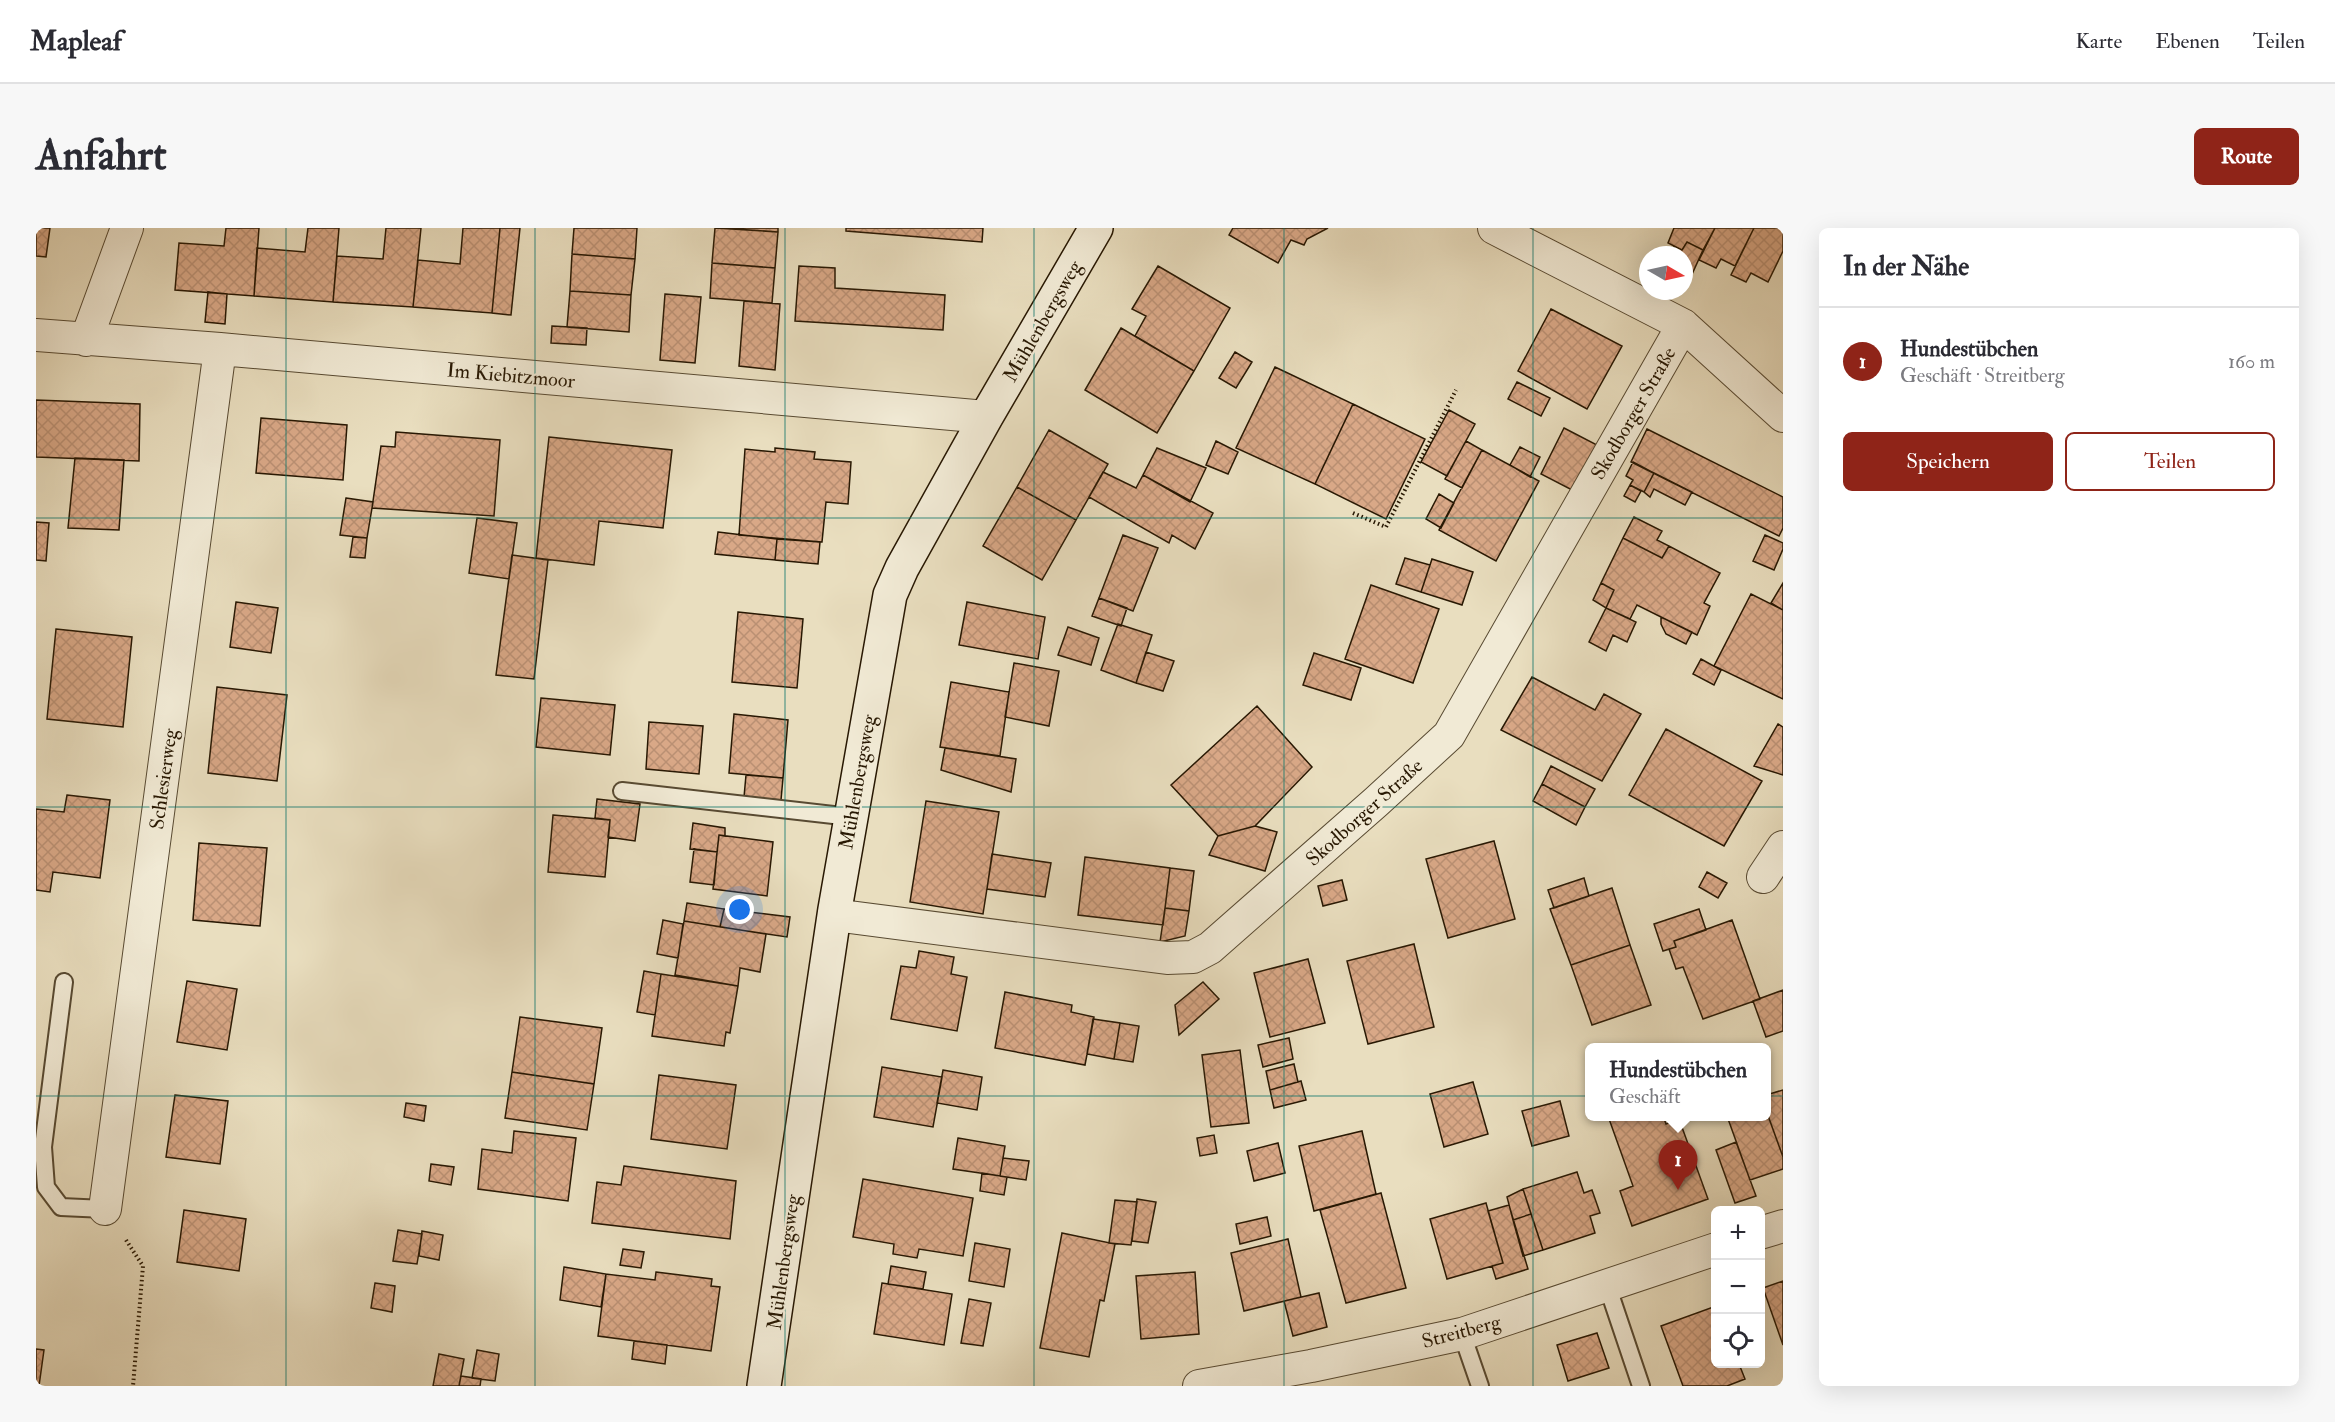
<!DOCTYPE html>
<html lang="de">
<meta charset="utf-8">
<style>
:root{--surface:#fff;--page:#f7f7f7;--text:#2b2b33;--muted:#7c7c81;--line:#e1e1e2;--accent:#8f2418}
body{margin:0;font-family:"IM FELL Double Pica",serif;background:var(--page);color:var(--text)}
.controls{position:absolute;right:18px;bottom:18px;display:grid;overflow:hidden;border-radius:9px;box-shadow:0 6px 24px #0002}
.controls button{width:54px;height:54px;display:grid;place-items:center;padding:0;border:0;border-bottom:2px solid var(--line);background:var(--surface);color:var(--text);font:30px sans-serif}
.compass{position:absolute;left:1603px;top:18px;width:54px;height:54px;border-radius:50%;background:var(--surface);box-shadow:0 6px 24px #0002;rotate:99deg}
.you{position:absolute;left:704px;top:682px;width:21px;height:21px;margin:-15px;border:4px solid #fff;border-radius:50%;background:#1a73e8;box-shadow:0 0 0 9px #1a73e833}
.badge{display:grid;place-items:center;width:39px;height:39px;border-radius:50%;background:var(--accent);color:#fff;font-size:20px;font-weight:700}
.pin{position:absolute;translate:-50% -50px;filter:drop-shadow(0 2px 3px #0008)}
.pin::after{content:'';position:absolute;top:32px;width:21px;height:18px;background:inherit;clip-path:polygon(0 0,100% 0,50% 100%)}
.popup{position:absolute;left:1549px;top:815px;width:186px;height:78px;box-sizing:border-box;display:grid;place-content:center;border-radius:9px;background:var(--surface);filter:drop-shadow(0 2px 4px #0005);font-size:20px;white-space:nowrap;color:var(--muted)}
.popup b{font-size:22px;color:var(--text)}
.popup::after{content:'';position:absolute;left:50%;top:100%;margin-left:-12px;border:12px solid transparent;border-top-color:var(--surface)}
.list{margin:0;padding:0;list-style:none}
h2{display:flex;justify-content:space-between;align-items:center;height:78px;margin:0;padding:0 24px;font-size:26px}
h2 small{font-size:20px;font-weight:400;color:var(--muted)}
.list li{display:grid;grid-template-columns:39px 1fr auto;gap:18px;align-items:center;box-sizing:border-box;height:108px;padding:0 24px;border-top:2px solid var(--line)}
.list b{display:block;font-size:22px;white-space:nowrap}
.list p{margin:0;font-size:20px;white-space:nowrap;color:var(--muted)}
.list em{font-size:20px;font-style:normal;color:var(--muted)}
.actions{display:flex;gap:12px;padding:18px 24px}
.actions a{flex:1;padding:14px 0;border:2px solid var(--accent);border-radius:9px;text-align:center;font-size:21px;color:var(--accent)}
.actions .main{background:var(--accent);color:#fff}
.icon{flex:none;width:33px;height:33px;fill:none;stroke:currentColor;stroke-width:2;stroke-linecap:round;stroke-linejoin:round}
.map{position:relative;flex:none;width:1747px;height:1158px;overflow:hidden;border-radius:9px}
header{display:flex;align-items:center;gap:36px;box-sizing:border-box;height:84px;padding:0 30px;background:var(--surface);border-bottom:2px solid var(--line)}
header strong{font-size:28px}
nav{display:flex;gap:33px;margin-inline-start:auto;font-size:21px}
.intro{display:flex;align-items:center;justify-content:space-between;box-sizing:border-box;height:144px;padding:0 36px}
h1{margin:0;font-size:42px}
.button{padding:15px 27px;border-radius:9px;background:var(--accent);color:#fff;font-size:21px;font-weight:700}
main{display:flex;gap:36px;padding:0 36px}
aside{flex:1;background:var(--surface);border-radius:9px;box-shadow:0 6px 24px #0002}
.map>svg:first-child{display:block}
.building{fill:url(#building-cross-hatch);stroke:#281803;stroke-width:1.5}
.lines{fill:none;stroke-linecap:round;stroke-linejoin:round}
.lane-casing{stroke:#584a32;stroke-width:20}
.street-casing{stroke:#584a32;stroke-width:34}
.secondary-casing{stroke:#281803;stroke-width:36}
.path{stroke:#281803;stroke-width:4;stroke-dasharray:1.5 3;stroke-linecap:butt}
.lane{stroke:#f1ead5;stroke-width:16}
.street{stroke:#f1ead5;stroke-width:32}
.secondary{stroke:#f1ead5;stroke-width:33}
.grid{fill:none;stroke:#0f766e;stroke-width:1.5;stroke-opacity:0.55}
.labels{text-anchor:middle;stroke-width:4.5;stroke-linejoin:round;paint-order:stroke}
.street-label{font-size:20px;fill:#281803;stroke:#f1ead5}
</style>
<header>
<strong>Mapleaf</strong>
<nav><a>Karte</a><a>Ebenen</a><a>Teilen</a></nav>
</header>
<div class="intro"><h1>Anfahrt</h1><a class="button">Route</a></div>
<main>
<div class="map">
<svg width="1747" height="1158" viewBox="0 0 1747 1158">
<defs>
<pattern id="building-cross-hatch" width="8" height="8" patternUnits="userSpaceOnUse" patternTransform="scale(1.5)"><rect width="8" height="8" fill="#d9a887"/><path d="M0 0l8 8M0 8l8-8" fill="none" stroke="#ba9073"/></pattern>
</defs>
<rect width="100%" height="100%" fill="#e9debf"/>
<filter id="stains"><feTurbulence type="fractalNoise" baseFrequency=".00333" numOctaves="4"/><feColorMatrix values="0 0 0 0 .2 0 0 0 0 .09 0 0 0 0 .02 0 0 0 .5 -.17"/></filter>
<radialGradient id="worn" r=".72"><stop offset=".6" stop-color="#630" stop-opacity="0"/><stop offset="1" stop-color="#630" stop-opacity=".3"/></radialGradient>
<path class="building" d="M 0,0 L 14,0 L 10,29 L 0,28 Z
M 190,0 L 223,0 L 218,68 L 139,62 L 143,15 L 188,18 Z
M 272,0 L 303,0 L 297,74 L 218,68 L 221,20 L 269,24 Z
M 350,0 L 385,0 L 377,79 L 297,74 L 301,28 L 347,31 Z
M 427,0 L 464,0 L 456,85 L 377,79 L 382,32 L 424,36 Z
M 464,0 L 484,0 L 475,87 L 456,85 Z
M 538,0 L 601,0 L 599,31 L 536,26 Z
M 679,0 L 742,4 L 739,40 L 676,35 Z
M 686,0 L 742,0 L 742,4 Z
M 810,0 L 947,0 L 946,14 L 810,3 Z
M 1197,0 L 1292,0 L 1271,11 L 1268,17 L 1255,12 L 1242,35 L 1193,7 Z
M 1638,0 L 1679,0 L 1667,22 L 1651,14 L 1646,22 L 1632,15 Z
M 1679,0 L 1718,0 L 1699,38 L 1685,31 L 1680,40 L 1663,32 Z
M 1718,0 L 1747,0 L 1747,23 L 1732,54 L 1715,45 L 1710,54 L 1695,47 Z
M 1651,14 L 1667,22 L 1652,55 L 1648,54 L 1648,27 L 1634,27 L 1638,18 L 1646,22 Z
M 536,26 L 599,31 L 595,67 L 534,63 Z
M 676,35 L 739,40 L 736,75 L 674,70 Z
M 763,38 L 799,40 L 799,60 L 909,67 L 907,102 L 759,93 Z
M 1122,38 L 1194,80 L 1158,143 L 1099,108 L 1110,88 L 1096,81 Z
M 534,63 L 595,67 L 593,104 L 531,99 Z
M 172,64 L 191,66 L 189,96 L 169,94 Z
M 629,66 L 665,69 L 659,135 L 624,132 Z
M 708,73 L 744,76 L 739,142 L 703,138 Z
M 1515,81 L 1586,118 L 1551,181 L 1482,143 Z
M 516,98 L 551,100 L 550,117 L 515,115 Z
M 1085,100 L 1158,143 L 1121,205 L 1049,162 Z
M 1199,124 L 1216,134 L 1200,160 L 1183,150 Z
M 1239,139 L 1317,176 L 1279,256 L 1200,220 Z
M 1481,154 L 1514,170 L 1505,188 L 1472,171 Z
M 0,172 L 104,176 L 103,233 L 0,229 Z
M 1317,176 L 1389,211 L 1350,291 L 1279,256 Z
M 1413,182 L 1439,196 L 1411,248 L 1385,234 Z
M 225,190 L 311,197 L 307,252 L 220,245 Z
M 1528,200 L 1561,217 L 1538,263 L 1505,246 Z
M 1611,201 L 1747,269 L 1747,300 L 1743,308 L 1595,234 Z
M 1013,202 L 1072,236 L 1040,292 L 981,259 Z
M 360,204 L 464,212 L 458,288 L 336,280 L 345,218 L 359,219 Z
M 513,209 L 636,222 L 627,300 L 563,293 L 558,337 L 500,330 Z
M 1180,213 L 1202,224 L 1192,246 L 1170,237 Z
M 1430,213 L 1446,222 L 1426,260 L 1409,251 Z
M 1484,219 L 1504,229 L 1494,249 L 1474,237 Z
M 739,220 L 779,224 L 778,231 L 815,234 L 812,276 L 790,274 L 786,314 L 703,307 L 709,221 L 739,224 Z
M 1121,220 L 1170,240 L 1154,274 L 1107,247 Z
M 1446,222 L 1503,253 L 1460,333 L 1403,302 Z
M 39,230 L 88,232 L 83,302 L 32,300 Z
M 1597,234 L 1618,245 L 1608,264 L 1594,257 L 1597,252 L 1590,248 Z
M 1067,244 L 1100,260 L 1107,247 L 1177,285 L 1159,321 L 1136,307 L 1133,315 L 1053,269 Z
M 1618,245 L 1656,264 L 1649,277 L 1618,261 L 1614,269 L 1608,264 Z
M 1594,257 L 1605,263 L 1599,274 L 1588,268 Z
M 981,259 L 1040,292 L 1006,352 L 947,318 Z
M 1403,266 L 1418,275 L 1405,300 L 1390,291 Z
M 310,270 L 337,274 L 331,310 L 304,307 Z
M 1598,289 L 1626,303 L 1621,312 L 1633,318 L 1626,330 L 1587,310 Z
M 441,290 L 481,295 L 473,351 L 433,345 Z
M 0,294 L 13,295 L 10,333 L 0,332 Z
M 682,304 L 741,311 L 739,332 L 679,326 Z
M 1087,307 L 1122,320 L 1097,383 L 1063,370 Z
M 1729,307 L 1747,315 L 1747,321 L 1738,342 L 1717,333 Z
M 317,309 L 331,310 L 329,330 L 314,329 Z
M 1587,310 L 1626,330 L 1633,318 L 1684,345 L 1668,375 L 1674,378 L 1661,407 L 1601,377 L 1594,391 L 1570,380 L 1578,362 L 1565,355 Z
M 741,311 L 784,314 L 782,336 L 739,332 Z
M 476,327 L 512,332 L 498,451 L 460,447 Z
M 1369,330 L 1394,337 L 1385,364 L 1360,356 Z
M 1396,331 L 1437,344 L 1426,377 L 1385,364 Z
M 1565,355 L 1578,362 L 1570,380 L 1557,372 Z
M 1747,355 L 1747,382 L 1735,375 Z
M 1335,357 L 1403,381 L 1377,455 L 1309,431 Z
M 1715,366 L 1747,382 L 1747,471 L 1678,438 Z
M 1063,370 L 1091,380 L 1085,398 L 1056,388 Z
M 200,374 L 242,380 L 235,425 L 194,419 Z
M 931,374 L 1009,389 L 1002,431 L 923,417 Z
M 1570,380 L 1600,394 L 1591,414 L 1577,407 L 1570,423 L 1553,414 Z
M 702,384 L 767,391 L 761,460 L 696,454 Z
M 1625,389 L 1656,404 L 1650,416 L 1630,406 L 1625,396 Z
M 1082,396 L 1116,407 L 1100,455 L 1065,442 Z
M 1032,399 L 1063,410 L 1055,437 L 1022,427 Z
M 20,401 L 96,409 L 87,499 L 11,491 Z
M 1110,424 L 1138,433 L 1127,463 L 1100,455 Z
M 1278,425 L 1325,440 L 1315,472 L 1267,457 Z
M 1665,431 L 1685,442 L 1678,457 L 1657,446 Z
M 978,435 L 1023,443 L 1013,498 L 969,489 Z
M 1496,449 L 1559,482 L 1568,466 L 1605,486 L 1566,553 L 1465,502 Z
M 915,454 L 973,464 L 964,528 L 904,519 Z
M 181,459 L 251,467 L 241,553 L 172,545 Z
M 505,470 L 579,477 L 574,527 L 500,519 Z
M 1221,478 L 1276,539 L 1219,598 L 1182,608 L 1135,557 Z
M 698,486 L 752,492 L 747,550 L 693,545 Z
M 613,494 L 667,498 L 663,546 L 610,541 Z
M 1742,496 L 1747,499 L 1747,547 L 1718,538 Z
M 1630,501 L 1726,553 L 1688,618 L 1593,567 Z
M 909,520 L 980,531 L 975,564 L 905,542 Z
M 1515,538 L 1559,561 L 1549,579 L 1506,556 Z
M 710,547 L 747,550 L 745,572 L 708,569 Z
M 1506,556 L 1549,579 L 1540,597 L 1497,573 Z
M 31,567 L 74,572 L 64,650 L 17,644 L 14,664 L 0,662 L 0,581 L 28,584 Z
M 561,571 L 604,576 L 599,613 L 572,609 L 574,592 L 559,590 Z
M 890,573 L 963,584 L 947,686 L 874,674 Z
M 517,587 L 574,592 L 569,649 L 512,644 Z
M 657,595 L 689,600 L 689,608 L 683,607 L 681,624 L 654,621 Z
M 1219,598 L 1241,604 L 1229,643 L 1173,627 L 1182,608 Z
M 683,607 L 737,614 L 731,668 L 677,661 Z
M 1458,613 L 1479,691 L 1412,710 L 1390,631 Z
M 163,615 L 231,620 L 224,698 L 157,692 Z
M 658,621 L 681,624 L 678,657 L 654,654 Z
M 956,626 L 1015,635 L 1009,669 L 951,661 Z
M 1049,629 L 1134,640 L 1127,697 L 1042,687 Z
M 1134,640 L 1158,643 L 1153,683 L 1129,680 Z
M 1671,644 L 1691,655 L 1682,670 L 1663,659 Z
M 1548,650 L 1553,668 L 1518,680 L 1512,662 Z
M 1306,652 L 1311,672 L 1287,678 L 1282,658 Z
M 1576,660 L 1594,717 L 1535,737 L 1514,681 Z
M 651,675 L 688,681 L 684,699 L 648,693 Z
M 1129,680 L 1153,683 L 1149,708 L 1124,714 Z
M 688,681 L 754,689 L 751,709 L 684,699 Z
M 1663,681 L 1670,702 L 1638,713 L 1640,719 L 1627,723 L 1618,696 Z
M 627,692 L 647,696 L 642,730 L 621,726 Z
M 1696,692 L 1724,771 L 1667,791 L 1647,739 L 1640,741 L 1633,721 L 1640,719 L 1638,713 Z
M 648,693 L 730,706 L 724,744 L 704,740 L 702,758 L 639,747 Z
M 1378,716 L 1398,799 L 1332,816 L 1311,733 Z
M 1594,717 L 1615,777 L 1556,797 L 1535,737 Z
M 883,723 L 918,729 L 915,746 L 931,749 L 921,803 L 855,791 L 865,738 L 880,740 Z
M 1272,731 L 1289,795 L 1234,809 L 1218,745 Z
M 608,743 L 625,746 L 619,787 L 601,784 Z
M 625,746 L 702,758 L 694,805 L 690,804 L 688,818 L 616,808 Z
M 151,753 L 201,761 L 191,822 L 141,814 Z
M 1167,754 L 1183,771 L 1143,807 L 1139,777 Z
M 1747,762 L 1747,803 L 1730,809 L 1717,773 Z
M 969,764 L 1036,777 L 1035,784 L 1058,789 L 1049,837 L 959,820 Z
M 484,789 L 566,800 L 558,856 L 476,844 Z
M 1057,791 L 1084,795 L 1078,831 L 1051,826 Z
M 1084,795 L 1103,798 L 1097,834 L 1078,831 Z
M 1253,810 L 1257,831 L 1227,839 L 1222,817 Z
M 1204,822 L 1213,895 L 1175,899 L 1166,827 Z
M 1258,836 L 1262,854 L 1234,862 L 1230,843 Z
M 846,839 L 906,849 L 897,899 L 838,889 Z
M 907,842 L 946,849 L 941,882 L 901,875 Z
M 476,844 L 558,856 L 551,902 L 469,890 Z
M 623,847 L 700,857 L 691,921 L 615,911 Z
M 1265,853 L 1270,872 L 1238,880 L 1234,862 Z
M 1437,854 L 1452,906 L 1408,919 L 1394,866 Z
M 1747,862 L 1747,929 L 1730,882 L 1730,867 Z
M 139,867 L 192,873 L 184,936 L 130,929 Z
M 1524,873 L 1533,908 L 1496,918 L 1486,883 Z
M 370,875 L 390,878 L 388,893 L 368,889 Z
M 1730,882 L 1747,929 L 1747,941 L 1714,952 L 1691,888 L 1730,888 Z
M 1572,888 L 1627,888 L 1630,896 L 1643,891 L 1672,971 L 1596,998 L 1584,963 L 1597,958 Z
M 478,903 L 540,910 L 532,973 L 442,961 L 446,921 L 476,925 Z
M 1326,903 L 1340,966 L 1278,983 L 1263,918 Z
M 1178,907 L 1181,925 L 1164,928 L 1161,910 Z
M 922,910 L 969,918 L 964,948 L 917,941 Z
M 1700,914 L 1720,968 L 1699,975 L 1680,922 Z
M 1242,915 L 1249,945 L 1218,953 L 1211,923 Z
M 967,930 L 993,933 L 990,952 L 964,948 Z
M 395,936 L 418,939 L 415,957 L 393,953 Z
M 588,938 L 700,953 L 694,1011 L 556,995 L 561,954 L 585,957 Z
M 1541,944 L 1548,965 L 1556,962 L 1564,985 L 1554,988 L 1559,1005 L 1507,1022 L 1487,961 Z
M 946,945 L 971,949 L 968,967 L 944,963 Z
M 827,951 L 937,970 L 927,1028 L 883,1021 L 881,1030 L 857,1026 L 858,1016 L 817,1009 Z
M 1487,961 L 1495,986 L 1477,992 L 1471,969 Z
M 1345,965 L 1370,1060 L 1310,1075 L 1284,982 Z
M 1101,971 L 1120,974 L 1112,1015 L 1096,1013 Z
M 1079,972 L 1101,974 L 1095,1017 L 1073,1015 Z
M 1450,975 L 1467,1035 L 1411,1051 L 1394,991 Z
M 1473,977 L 1492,1041 L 1460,1051 L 1456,1038 L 1467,1035 L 1452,983 Z
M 148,982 L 210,991 L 203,1043 L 141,1034 Z
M 1495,986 L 1507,1022 L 1487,1028 L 1477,992 Z
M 1231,989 L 1235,1008 L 1204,1016 L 1200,996 Z
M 362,1002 L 386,1006 L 381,1036 L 357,1033 Z
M 386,1003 L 407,1007 L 403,1032 L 383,1028 Z
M 1026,1005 L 1079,1016 L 1068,1073 L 1064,1072 L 1053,1129 L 1004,1120 Z
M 1252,1011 L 1265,1069 L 1208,1083 L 1195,1025 Z
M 939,1015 L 974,1021 L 968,1059 L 933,1053 Z
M 587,1021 L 608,1024 L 605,1040 L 584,1037 Z
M 855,1038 L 890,1044 L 887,1061 L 852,1056 Z
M 528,1039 L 570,1046 L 565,1079 L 524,1072 Z
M 620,1044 L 676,1051 L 675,1058 L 684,1059 L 675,1123 L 562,1108 L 570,1046 L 619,1052 Z
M 1159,1044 L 1163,1106 L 1105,1111 L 1100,1048 Z
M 1747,1053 L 1747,1117 L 1727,1060 Z
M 339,1055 L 359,1058 L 356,1084 L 335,1080 Z
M 846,1055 L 916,1066 L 908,1117 L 838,1106 Z
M 1283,1065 L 1291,1099 L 1257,1108 L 1248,1073 Z
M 933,1071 L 955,1075 L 947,1118 L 925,1115 Z
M 1680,1078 L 1680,1136 L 1703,1136 L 1709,1151 L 1691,1158 L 1647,1158 L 1625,1098 Z
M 1561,1105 L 1573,1140 L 1532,1153 L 1521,1117 Z
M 598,1113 L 631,1117 L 629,1136 L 596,1131 Z
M 0,1121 L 8,1122 L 3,1158 L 0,1158 Z
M 441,1122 L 463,1126 L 459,1153 L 436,1150 Z
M 403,1126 L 428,1131 L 423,1158 L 397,1158 Z
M 425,1148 L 445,1151 L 444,1158 L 423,1158 Z"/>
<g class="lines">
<g class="lane-casing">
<path id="lane" d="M 586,563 L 815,589
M 28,754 L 7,919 L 10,959 L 25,979 L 69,981
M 1571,1057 L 1605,1158
M 1426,1106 L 1444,1158"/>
</g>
<g class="street-casing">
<path id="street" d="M 1458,0 L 1647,97 L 1747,188
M 0,107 L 184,121 L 950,189
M 50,112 L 91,0
M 1727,649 L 1747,619
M 798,687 L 1131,730 L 1157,729 L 1174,720 L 1340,574 L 1413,507 L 1647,97
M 69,981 L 184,121
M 1724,1005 L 1747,998
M 1163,1158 L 1275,1138 L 1426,1106 L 1680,1021"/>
</g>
<g class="secondary-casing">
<path id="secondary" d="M 728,1158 L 799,681 L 854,367 L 866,340 L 950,189 L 1060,0"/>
</g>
<path class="path" d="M 1317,285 L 1350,299 L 1420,162
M 90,1012 L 107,1038 L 97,1158"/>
<use href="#lane" class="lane"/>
<use href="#street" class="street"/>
<use href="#secondary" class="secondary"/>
</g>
<path class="grid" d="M 250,0 L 250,1158M 499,0 L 499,1158M 749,0 L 749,1158M 998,0 L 998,1158M 1248,0 L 1248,1158M 1497,0 L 1497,1158M 0,290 L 1747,290M 0,579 L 1747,579M 0,868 L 1747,868"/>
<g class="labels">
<g class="street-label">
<text transform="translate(1006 93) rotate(-60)" y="7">Mühlenbergsweg</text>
<text transform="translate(475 147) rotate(5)" y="7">Im Kiebitzmoor</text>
<text transform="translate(1597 185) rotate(-60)" y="7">Skodborger Straße</text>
<text transform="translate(127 551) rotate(-82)" y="7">Schlesierweg</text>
<text transform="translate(821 554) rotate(-80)" y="7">Mühlenbergsweg</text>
<text transform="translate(1328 584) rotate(-42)" y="7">Skodborger Straße</text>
<text transform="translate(747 1034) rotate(-82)" y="7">Mühlenbergsweg</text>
<text transform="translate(1425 1103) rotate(-15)" y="7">Streitberg</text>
</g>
</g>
<rect width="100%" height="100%" filter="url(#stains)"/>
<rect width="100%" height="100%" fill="url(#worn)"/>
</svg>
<div class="controls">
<button>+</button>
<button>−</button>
<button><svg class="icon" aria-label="locate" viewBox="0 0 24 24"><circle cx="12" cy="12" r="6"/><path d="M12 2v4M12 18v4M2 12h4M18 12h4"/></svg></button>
</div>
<svg class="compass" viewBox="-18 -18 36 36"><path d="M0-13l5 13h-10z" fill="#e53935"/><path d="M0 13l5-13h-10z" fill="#7c7c81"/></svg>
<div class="you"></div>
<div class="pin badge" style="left:1642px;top:962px">1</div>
<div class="popup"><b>Hundestübchen</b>Geschäft</div>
</div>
<aside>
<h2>In der Nähe<small></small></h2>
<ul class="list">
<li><span class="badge">1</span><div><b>Hundestübchen</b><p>Geschäft · Streitberg</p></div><em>160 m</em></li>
</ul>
<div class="actions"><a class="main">Speichern</a><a>Teilen</a></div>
</aside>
</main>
